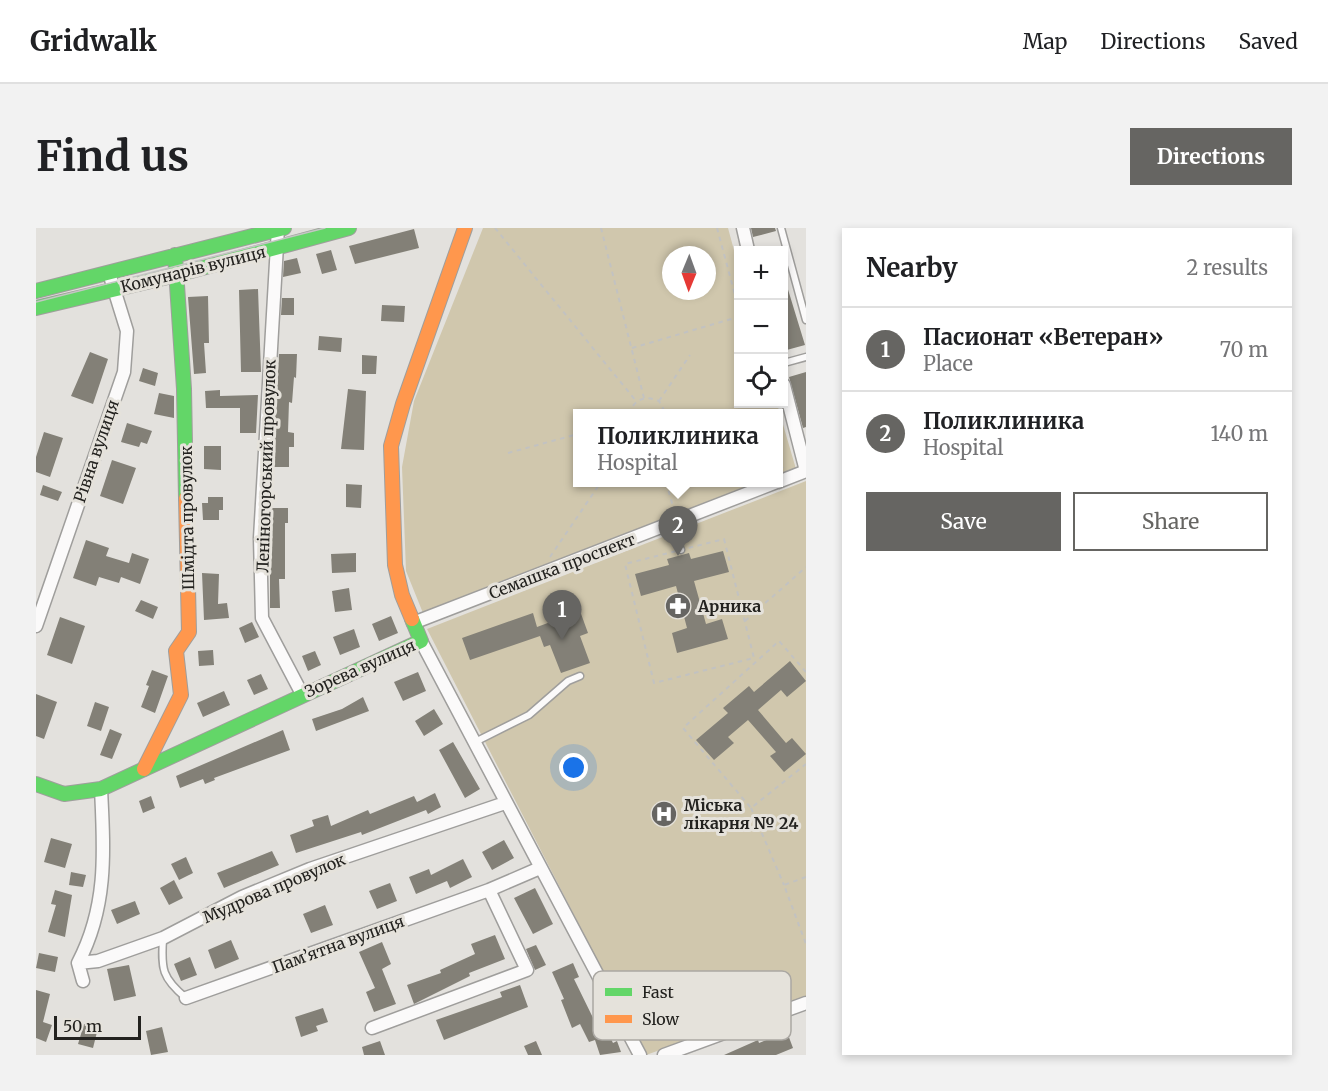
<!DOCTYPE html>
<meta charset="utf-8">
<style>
:root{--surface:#fff;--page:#f2f2f2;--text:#202124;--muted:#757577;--line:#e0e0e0;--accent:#666562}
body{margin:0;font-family:Merriweather,serif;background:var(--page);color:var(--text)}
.controls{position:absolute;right:18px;top:18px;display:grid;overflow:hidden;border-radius:0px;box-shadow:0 3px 9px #0003}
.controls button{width:54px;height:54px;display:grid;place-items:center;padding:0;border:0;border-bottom:2px solid var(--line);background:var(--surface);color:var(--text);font:30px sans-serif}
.compass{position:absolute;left:626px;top:18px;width:54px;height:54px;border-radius:50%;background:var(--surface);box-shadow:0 3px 9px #0003;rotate:181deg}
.scale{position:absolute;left:18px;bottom:15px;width:87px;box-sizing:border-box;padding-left:6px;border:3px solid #23221f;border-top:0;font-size:16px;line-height:21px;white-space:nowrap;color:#23221f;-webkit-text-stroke:4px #e5e2db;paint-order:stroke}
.you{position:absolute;left:538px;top:540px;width:21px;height:21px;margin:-15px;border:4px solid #fff;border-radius:50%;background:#1a73e8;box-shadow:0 0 0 9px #1a73e833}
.badge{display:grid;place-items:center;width:39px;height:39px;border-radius:50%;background:var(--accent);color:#fff;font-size:20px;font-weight:700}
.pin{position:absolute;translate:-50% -50px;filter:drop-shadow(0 2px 3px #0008)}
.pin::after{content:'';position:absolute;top:32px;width:21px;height:18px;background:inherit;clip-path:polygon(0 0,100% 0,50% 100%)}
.popup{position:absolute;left:537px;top:181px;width:210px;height:78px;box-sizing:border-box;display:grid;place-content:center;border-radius:0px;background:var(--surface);filter:drop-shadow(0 2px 4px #0005);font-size:20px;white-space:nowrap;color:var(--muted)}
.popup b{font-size:22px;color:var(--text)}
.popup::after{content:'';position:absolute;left:50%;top:100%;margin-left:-12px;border:12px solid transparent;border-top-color:var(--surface)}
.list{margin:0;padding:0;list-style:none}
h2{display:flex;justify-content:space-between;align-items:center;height:78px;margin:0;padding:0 24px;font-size:26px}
h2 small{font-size:20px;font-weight:400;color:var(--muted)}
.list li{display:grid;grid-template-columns:39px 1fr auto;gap:18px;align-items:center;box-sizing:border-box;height:84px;padding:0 24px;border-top:2px solid var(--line)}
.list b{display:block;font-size:22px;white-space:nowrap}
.list p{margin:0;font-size:20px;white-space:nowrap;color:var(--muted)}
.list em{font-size:20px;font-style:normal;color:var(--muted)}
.actions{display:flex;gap:12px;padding:18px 24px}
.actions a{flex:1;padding:14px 0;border:2px solid var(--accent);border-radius:0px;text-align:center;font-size:21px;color:var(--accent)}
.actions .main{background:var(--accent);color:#fff}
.icon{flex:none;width:33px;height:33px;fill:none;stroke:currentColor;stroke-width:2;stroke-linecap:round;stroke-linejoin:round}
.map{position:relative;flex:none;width:770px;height:827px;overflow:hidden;border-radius:0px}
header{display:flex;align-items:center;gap:36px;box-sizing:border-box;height:84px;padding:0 30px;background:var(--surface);border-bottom:2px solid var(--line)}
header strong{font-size:28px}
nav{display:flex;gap:33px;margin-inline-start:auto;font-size:21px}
.intro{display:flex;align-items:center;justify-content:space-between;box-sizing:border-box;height:144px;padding:0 36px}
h1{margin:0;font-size:42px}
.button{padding:15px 27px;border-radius:0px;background:var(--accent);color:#fff;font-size:21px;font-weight:700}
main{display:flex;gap:36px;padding:0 36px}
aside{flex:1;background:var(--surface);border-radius:0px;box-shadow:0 3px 9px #0003}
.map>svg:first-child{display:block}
.green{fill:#d0c7ad;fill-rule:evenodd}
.building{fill:#838077}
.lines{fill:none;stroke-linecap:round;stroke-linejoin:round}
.lane-casing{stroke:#9f9e9c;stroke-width:9}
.street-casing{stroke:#9f9e9c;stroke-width:15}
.fast-casing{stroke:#9f9e9c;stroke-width:16}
.slow-casing{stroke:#9f9e9c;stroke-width:16}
.path{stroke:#c2c2c1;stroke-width:2;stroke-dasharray:4.5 4.5;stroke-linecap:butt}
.lane{stroke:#fbfafa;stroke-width:6}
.street{stroke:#fbfafa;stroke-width:12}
.fast{stroke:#63d668;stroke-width:14}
.slow{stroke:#ff974d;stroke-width:14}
.tram{stroke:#c5c5c4;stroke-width:1.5}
.labels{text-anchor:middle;stroke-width:6;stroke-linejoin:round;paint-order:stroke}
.street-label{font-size:16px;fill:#23221f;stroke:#e5e2db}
.poi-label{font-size:16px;font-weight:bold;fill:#23221f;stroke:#e5e2db;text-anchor:start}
.key{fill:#e5e2db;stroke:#aba8a3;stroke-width:1.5}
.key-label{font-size:16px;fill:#23221f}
</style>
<header>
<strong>Gridwalk</strong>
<nav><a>Map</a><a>Directions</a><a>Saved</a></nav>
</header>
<div class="intro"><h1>Find us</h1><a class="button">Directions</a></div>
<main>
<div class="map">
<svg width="770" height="827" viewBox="0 0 770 827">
<rect width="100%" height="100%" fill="#e3e1dd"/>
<path class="green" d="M 447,0 L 692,0 L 702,37 L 702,176 L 741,176 L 760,241 L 743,248 L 742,186 L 542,186 L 542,254 L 726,255 L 387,385 L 370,343 L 366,239 L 378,173 ZM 635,27 L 671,27 L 671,63 L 635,63 Z
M 770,253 L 770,770 L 610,827 L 391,401 Z"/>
<path class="building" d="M 715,0 L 739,0 L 740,3 L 717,9 Z
M 378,1 L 383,20 L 319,36 L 313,18 Z
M 295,22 L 301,42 L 286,46 L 280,26 Z
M 261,30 L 265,45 L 247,49 L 248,33 Z
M 747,55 L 750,55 L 769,117 L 747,123 Z
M 222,61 L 225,144 L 205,144 L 203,62 Z
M 172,68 L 173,115 L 168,115 L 170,145 L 158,146 L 152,69 Z
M 246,70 L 258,70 L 258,87 L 245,87 Z
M 346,77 L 369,78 L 368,94 L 345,93 Z
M 283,108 L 306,110 L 305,124 L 282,122 Z
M 54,124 L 72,131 L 57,176 L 35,168 Z
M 243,126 L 261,126 L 260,150 L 258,149 L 256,175 L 253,174 L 252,204 L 258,205 L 258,219 L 253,219 L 253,239 L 236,239 Z
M 326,127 L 341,128 L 340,146 L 326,146 Z
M 107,140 L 122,145 L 119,158 L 103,153 Z
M 770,144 L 770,199 L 767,200 L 753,149 Z
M 312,161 L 330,163 L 328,222 L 305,221 Z
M 184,162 L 184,168 L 222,167 L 220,205 L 204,205 L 204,180 L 170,180 L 169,163 Z
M 123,165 L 138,168 L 138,190 L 118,186 Z
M 91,195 L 116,203 L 111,216 L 105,214 L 103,219 L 85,214 Z
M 8,204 L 27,210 L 14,249 L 0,244 L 0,229 Z
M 168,218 L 185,218 L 185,242 L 168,241 Z
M 76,232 L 100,240 L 87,276 L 64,268 Z
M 310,256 L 326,257 L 325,280 L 310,279 Z
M 7,257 L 26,264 L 22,273 L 4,267 Z
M 172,269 L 187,269 L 187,282 L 183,282 L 183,292 L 167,292 L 166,275 L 172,275 Z
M 234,280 L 252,280 L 252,295 L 249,295 L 249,351 L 243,351 L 244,380 L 234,380 Z
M 50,312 L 73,320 L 70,328 L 93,335 L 96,325 L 113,331 L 104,356 L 85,349 L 83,355 L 63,349 L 60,358 L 37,350 Z
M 687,323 L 693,344 L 658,353 L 670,396 L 686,391 L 692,411 L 641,425 L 636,405 L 651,400 L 640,358 L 605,368 L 599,346 L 633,337 L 631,331 L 653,325 L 655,331 Z
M 320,325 L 320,344 L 296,345 L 295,326 Z
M 166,345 L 183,346 L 182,376 L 191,375 L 193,390 L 168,392 Z
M 313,360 L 316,382 L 299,384 L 296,363 Z
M 105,372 L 122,379 L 117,391 L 99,383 Z
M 544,383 L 552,405 L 544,408 L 554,435 L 525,445 L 514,417 L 508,419 L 504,408 L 434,432 L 426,410 L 497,385 L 501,399 Z
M 355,388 L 362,405 L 343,413 L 336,396 Z
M 24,389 L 49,398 L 36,436 L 11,427 Z
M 216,394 L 223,409 L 209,415 L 203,400 Z
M 318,401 L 324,419 L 304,427 L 297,409 Z
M 177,422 L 178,437 L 163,438 L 162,423 Z
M 279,423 L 285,437 L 272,443 L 266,428 Z
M 754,433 L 770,453 L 751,469 L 745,462 L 722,482 L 750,515 L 756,510 L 770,526 L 748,544 L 734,528 L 740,524 L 712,492 L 692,509 L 698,515 L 678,532 L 660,512 L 692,485 L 687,480 L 713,458 L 718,464 Z
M 116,442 L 132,448 L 119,485 L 105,479 L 113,458 L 110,457 Z
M 382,444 L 390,463 L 367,473 L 358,454 Z
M 225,446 L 232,461 L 218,467 L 211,452 Z
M 188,463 L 194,477 L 167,489 L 161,475 Z
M 0,466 L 21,474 L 8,511 L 0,508 Z
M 327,469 L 333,483 L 280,503 L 276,491 L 306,481 Z
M 59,474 L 73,479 L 65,503 L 51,498 Z
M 398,481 L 407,496 L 388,508 L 379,493 Z
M 74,501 L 86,506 L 76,531 L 64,527 Z
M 247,502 L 254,522 L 178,550 L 179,552 L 169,556 L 167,551 L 144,560 L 140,548 Z
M 417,514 L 444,561 L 429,570 L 403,522 Z
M 399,565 L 405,579 L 392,586 L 390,582 L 326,607 L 325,604 L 260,625 L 254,607 L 278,598 L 276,592 L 292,587 L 295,598 L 332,582 L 334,586 L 378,568 L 381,574 Z
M 115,568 L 119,580 L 107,585 L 103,573 Z
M 15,610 L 36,616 L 29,640 L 8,634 Z
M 468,612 L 478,630 L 456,642 L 446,624 Z
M 236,623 L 243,637 L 188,660 L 181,645 Z
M 150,629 L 157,645 L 143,652 L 135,636 Z
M 427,631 L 436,649 L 414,660 L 411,653 L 380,666 L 373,649 L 393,641 L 395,647 Z
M 35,644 L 50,647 L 47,659 L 33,657 Z
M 138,652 L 147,670 L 133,677 L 124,660 Z
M 354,655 L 361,673 L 341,681 L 333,663 Z
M 499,660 L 517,696 L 497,706 L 478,670 Z
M 19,662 L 36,667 L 29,709 L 12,704 L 20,677 L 15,676 Z
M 99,673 L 104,686 L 81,696 L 75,682 Z
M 289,677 L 297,697 L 275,705 L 267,686 Z
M 459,707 L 469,731 L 433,745 L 434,748 L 378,776 L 371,757 L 405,745 L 404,742 L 439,726 L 435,716 Z
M 195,712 L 203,731 L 179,741 L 172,722 Z
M 346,714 L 355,736 L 346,741 L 360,776 L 338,784 L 330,764 L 339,760 L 323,724 Z
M 500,717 L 510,737 L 499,742 L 490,721 Z
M 3,725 L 22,729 L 19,744 L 0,740 Z
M 154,729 L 161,747 L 145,753 L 138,736 Z
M 537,735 L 543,749 L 538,751 L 560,796 L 566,793 L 577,815 L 581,813 L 585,824 L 564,827 L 559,812 L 553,814 L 544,796 L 536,800 L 525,772 L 528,771 L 516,744 Z
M 93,737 L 100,768 L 78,773 L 71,741 Z
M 484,757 L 492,779 L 408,812 L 400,792 L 466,769 L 464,764 Z
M 0,762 L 14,766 L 7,794 L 16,797 L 10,814 L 0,810 Z
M 287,780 L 292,794 L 280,798 L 282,803 L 265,809 L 259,789 Z
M 48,796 L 62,800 L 57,820 L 42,816 Z
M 126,799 L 132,824 L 115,827 L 110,803 Z
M 751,804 L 757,820 L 740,827 L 688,827 L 722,812 L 723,815 Z
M 344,813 L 349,827 L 328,827 L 326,819 Z
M 500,813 L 506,827 L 492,827 L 488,818 Z"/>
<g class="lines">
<g class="lane-casing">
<path id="lane" d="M 745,0 L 770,92
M 748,135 L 770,129
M 635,296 L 645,322
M 439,514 L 493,487 L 532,453 L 544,448
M 127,711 C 125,741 126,750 150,770"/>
</g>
<g class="street-casing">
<path id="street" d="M 242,0 L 224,310 L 226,390 L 266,466
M 707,0 L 712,22
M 748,157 L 770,243
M 742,254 L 770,243
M 377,395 L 741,254
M 0,398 L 88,144 L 91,103 L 73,45
M 385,413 L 604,827
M 42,735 L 62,733 L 127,710 L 206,669 L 274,641 L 469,575
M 47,753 L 42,735 C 72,678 68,622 65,561
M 150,770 L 453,662 L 504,640
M 336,800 L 491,742 L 453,662
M 628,827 L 770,775"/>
</g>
<g class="fast-casing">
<path id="fast" d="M 139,27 L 148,161 L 150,270
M 0,63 L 248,0
M 0,80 L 140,47 L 313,0
M 0,556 L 28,566 L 65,561 L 385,413 L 376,391"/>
</g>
<g class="slow-casing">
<path id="slow" d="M 376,391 L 366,367 L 359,337 L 355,218 L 367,176 L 429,0
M 108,541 L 145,467 L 140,423 L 153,404 L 150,270"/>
</g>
<path class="path" d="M 459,0 L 600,173
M 565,0 L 608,170
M 681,0 L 702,78
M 596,120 L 702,89
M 623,173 L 654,127
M 730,176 L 732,186
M 593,186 C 598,171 609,167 623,173 L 630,186
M 742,222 L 747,240
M 472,225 L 542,206
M 630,254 L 638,282
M 688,311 L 718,430 L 618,455 L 589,336 Z
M 514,329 L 565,254
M 709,393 L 770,339
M 770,444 L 743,413 L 647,500 L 715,580 L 770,536
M 715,580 L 748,657
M 770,649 L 748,657 L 770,716"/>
<use href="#lane" class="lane"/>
<use href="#street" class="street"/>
<use href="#fast" class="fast"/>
<use href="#slow" class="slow"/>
<path class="tram" d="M 0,74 L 289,0"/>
</g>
<defs>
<g id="pharmacy-disc" transform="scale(1.35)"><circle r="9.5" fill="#666562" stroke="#e5e2db"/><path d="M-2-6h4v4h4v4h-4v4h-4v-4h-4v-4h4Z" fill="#fff"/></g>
<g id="hospital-disc" transform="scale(1.35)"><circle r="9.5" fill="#666562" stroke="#e5e2db"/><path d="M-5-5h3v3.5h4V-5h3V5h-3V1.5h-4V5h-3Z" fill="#fff"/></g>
</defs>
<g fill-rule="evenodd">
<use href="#pharmacy-disc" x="642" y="378"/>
<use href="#hospital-disc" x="628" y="586"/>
</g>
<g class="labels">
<g class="street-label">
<text transform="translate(157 41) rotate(-14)" y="6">Комунарів вулиця</text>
<text transform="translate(60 223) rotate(-71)" y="6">Рівна вулиця</text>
<text transform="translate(230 238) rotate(-88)" y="6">Леніногорський провулок</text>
<text transform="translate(151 290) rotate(-91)" y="6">Шмідта провулок</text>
<text transform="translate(526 338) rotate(-21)" y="6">Семашка проспект</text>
<text transform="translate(324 440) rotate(-24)" y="6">Зорева вулиця</text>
<text transform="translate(238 660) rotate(-23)" y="6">Мудрова провулок</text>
<text transform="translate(302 716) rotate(-20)" y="6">Пам’ятна вулиця</text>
</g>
<g class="poi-label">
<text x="662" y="384">Арника</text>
<text x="648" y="583">Міська<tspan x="648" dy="18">лікарня № 24</tspan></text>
</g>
</g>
<rect x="557" y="743" width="198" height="69" rx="9" class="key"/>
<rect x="569" y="760" width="27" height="8" fill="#63d668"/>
<rect x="569" y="787" width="27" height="8" fill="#ff974d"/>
<g class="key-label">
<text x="606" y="770">Fast</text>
<text x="606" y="797">Slow</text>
</g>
</svg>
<div class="controls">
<button>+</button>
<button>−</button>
<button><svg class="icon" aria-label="locate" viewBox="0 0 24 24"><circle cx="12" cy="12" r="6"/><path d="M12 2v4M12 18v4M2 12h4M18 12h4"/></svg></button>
</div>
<svg class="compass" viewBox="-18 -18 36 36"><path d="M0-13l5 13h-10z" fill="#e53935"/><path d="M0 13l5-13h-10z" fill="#757577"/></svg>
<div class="scale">50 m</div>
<div class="you"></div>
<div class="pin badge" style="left:526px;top:412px">1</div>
<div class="pin badge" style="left:642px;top:328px">2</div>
<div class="popup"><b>Поликлиника</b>Hospital</div>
</div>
<aside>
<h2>Nearby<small>2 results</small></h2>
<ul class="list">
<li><span class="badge">1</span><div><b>Пасионат «Ветеран»</b><p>Place</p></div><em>70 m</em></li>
<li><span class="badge">2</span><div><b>Поликлиника</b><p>Hospital</p></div><em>140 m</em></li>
</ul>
<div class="actions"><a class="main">Save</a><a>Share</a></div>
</aside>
</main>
